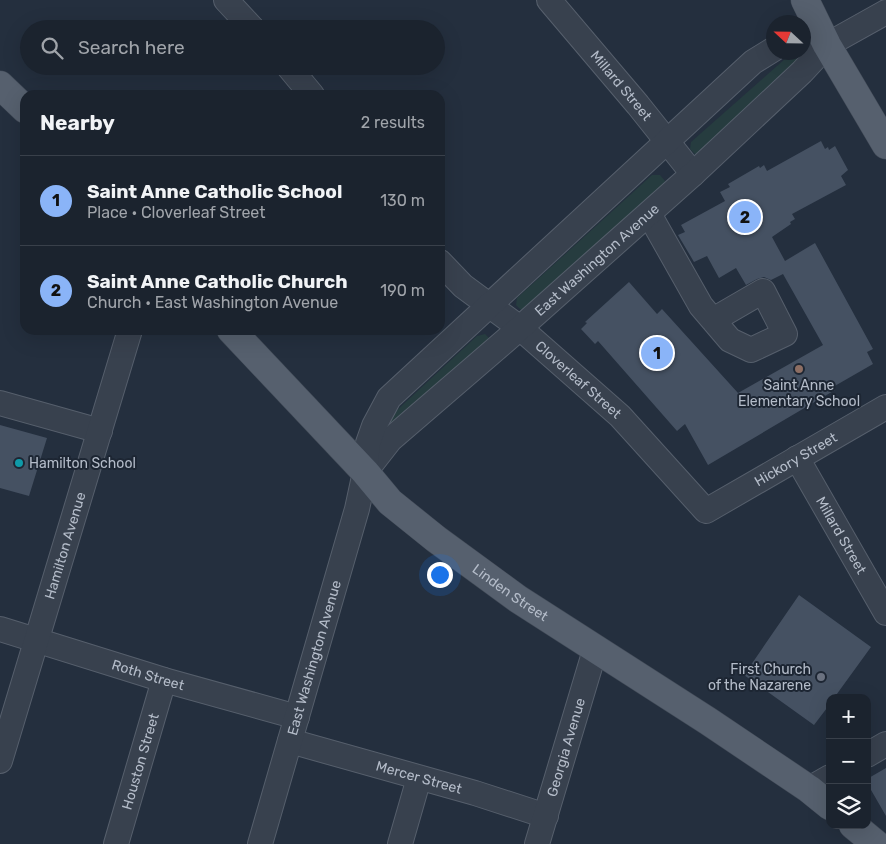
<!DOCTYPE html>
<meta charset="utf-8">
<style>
:root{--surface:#1b232e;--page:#242b36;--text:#f1f3f6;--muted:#a0a4aa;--line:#39404a;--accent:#8ab4f8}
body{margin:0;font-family:Rubik,sans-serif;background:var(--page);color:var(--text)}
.controls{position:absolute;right:15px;bottom:15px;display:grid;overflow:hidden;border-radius:10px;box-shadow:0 5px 20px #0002}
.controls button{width:45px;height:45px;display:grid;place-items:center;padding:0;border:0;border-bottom:1px solid var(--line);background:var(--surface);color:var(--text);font:25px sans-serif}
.compass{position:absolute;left:766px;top:15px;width:45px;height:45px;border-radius:50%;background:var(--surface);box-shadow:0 5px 20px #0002;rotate:292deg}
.you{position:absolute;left:439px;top:574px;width:18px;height:18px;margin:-12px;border:4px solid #fff;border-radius:50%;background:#1a73e8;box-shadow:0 0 0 8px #1a73e833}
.badge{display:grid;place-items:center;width:32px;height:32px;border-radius:50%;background:var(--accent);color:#111;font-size:16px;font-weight:700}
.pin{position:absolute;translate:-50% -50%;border:2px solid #fff;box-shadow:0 1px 5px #0006}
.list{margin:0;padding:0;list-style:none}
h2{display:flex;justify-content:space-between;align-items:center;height:65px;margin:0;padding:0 20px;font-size:21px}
h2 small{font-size:16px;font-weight:400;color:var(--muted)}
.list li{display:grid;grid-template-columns:32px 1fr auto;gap:15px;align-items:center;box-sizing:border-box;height:90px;padding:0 20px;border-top:1px solid var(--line)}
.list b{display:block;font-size:19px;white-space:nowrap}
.list p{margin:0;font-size:16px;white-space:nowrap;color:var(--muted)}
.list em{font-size:16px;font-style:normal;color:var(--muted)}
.icon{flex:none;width:28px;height:28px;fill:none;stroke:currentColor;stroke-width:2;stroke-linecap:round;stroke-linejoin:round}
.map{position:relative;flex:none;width:886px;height:844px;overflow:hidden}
.search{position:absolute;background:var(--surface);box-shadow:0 5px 20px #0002;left:20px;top:20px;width:425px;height:55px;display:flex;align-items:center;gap:12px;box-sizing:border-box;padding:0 18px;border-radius:28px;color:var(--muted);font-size:19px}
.panel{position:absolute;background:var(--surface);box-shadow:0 5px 20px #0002;left:20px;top:90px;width:425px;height:245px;border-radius:15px}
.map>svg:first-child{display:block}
.green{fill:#263c3f}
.building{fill:#455162}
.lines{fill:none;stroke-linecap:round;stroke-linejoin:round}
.minor-casing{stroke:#565f6c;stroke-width:26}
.major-casing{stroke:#414a57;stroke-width:29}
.minor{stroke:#38414e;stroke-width:24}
.major{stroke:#56606e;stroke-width:28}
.education-dot{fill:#8d6e63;stroke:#1d2633;stroke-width:2}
.culture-dot{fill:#0f9aa8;stroke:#1d2633;stroke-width:2}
.worship-dot{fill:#6b7280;stroke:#1d2633;stroke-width:2}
.labels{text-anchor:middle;stroke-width:4;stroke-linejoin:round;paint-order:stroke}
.street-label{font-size:14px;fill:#b4bcc9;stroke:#1d2633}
.poi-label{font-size:14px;fill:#b4bcc9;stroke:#1d2633}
</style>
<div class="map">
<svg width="886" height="844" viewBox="0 0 886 844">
<rect width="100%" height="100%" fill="#242f3e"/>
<path class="green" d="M 794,55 L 799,60 L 703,153 L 695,154 L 690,149 L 691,142 L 786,58 Z
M 652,175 L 660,175 L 665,181 L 664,190 L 529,309 L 521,310 L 516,305 L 517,298 Z
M 485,334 L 490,339 L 391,435 L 382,424 L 477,336 Z"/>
<path class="building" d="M 821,141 L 825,149 L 828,147 L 829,150 L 835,146 L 848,170 L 841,176 L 846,185 L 792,214 L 795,219 L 790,222 L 791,224 L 772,237 L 785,261 L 815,243 L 873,349 L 867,352 L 873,364 L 833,387 L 835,390 L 708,465 L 685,424 L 677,431 L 598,341 L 595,344 L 581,329 L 587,323 L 585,322 L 629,282 L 657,314 L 662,309 L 738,393 L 823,345 L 783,274 L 771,280 L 764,277 L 757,279 L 746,285 L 736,268 L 719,278 L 707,256 L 694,262 L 678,235 L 685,232 L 681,225 L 725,201 L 720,192 L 730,187 L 728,184 L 759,166 L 760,168 L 764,165 L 767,171 Z
M 0,425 L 47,438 L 29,496 L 0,488 Z
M 799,595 L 871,647 L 834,698 L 830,698 L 830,704 L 814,725 L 744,675 Z
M 886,768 L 886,816 L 867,783 L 867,779 Z"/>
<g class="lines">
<g class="minor-casing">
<g id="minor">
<path d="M 226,0 L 253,29"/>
<path id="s1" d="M 549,0 L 638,105 L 693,174"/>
<path d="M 804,41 L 827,45"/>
<path d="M 288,66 L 312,95"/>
<path d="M 649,214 L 701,306 L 730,340 L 751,350 L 785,334 L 763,291 L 713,320"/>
<path id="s2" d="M 440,262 L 463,286 L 520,328 L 620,416 L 706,511 L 886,407"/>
<path d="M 0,403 L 100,431"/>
<path id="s3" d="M 797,458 L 886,613"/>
<path id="s4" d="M 365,472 L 390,440 L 520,328 L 693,174 L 802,72 L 827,45 L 886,12"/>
<path id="s5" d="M 0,629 L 164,680 L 297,717"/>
<path id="s6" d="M 290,741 L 475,793 L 546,816"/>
<path d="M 867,755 L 886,744"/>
<path id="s7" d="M 0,761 L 130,330"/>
<path d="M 809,789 L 830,777"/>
<path id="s8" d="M 116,844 L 164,680"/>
<path id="s9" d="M 260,844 L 357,509 L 365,472 L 368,443 L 374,426 L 389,398 L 753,62 L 774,49"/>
<path d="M 400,844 L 419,778"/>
<path id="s10" d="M 537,844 L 595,650"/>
</g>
</g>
<g class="major-casing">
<g id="major">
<path d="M 805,0 L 827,45 L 886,145"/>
<path d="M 0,85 L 25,109"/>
<path id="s11" d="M 231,330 L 365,472 L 390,502 L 436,539 L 518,599 L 708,721 L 809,789 L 830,806"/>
<path d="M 853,825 L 876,844"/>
</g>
</g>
<use href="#minor" class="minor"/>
<use href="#major" class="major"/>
</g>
<circle class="education-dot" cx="799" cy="369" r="5"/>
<circle class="culture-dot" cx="19" cy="463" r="5"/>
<circle class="worship-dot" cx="821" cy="677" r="5"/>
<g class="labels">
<g class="street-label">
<text dy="5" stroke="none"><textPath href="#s1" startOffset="112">Millard Street</textPath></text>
<text dy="5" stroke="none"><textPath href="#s4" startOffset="315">East Washington Avenue</textPath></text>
<text dy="5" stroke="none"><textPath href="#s2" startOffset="182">Cloverleaf Street</textPath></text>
<text dy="5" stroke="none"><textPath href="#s2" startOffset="469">Hickory Street</textPath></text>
<text dy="5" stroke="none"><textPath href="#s3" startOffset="89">Millard Street</textPath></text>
<text dy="5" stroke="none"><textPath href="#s7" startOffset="225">Hamilton Avenue</textPath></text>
<text dy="5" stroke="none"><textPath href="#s11" startOffset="385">Linden Street</textPath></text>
<text dy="5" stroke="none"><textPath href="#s9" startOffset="194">East Washington Avenue</textPath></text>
<text dy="5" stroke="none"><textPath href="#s5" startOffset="155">Roth Street</textPath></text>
<text dy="5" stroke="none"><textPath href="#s10" startOffset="101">Georgia Avenue</textPath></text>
<text dy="5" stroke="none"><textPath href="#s8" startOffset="86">Houston Street</textPath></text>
<text dy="5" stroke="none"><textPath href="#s6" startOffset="134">Mercer Street</textPath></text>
</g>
<g class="poi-label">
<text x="799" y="390">Saint Anne<tspan x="799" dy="16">Elementary School</tspan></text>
<text x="29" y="468" text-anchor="start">Hamilton School</text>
<text x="811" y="674" text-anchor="end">First Church<tspan x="811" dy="16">of the Nazarene</tspan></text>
</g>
</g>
</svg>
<div class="controls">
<button>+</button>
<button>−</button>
<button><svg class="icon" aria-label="layers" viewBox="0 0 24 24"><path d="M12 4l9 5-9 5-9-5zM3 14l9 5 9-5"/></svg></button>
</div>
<svg class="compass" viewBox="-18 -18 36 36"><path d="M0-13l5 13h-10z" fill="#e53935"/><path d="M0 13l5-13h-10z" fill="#a0a4aa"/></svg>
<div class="you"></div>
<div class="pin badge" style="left:657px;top:353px">1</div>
<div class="pin badge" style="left:745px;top:217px">2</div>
<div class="search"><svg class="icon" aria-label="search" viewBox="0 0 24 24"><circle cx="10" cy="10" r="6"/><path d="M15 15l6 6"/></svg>Search here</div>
<section class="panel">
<h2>Nearby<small>2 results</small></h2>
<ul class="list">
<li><span class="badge">1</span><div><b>Saint Anne Catholic School</b><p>Place · Cloverleaf Street</p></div><em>130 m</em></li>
<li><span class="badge">2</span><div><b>Saint Anne Catholic Church</b><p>Church · East Washington Avenue</p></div><em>190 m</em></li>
</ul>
</section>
</div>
